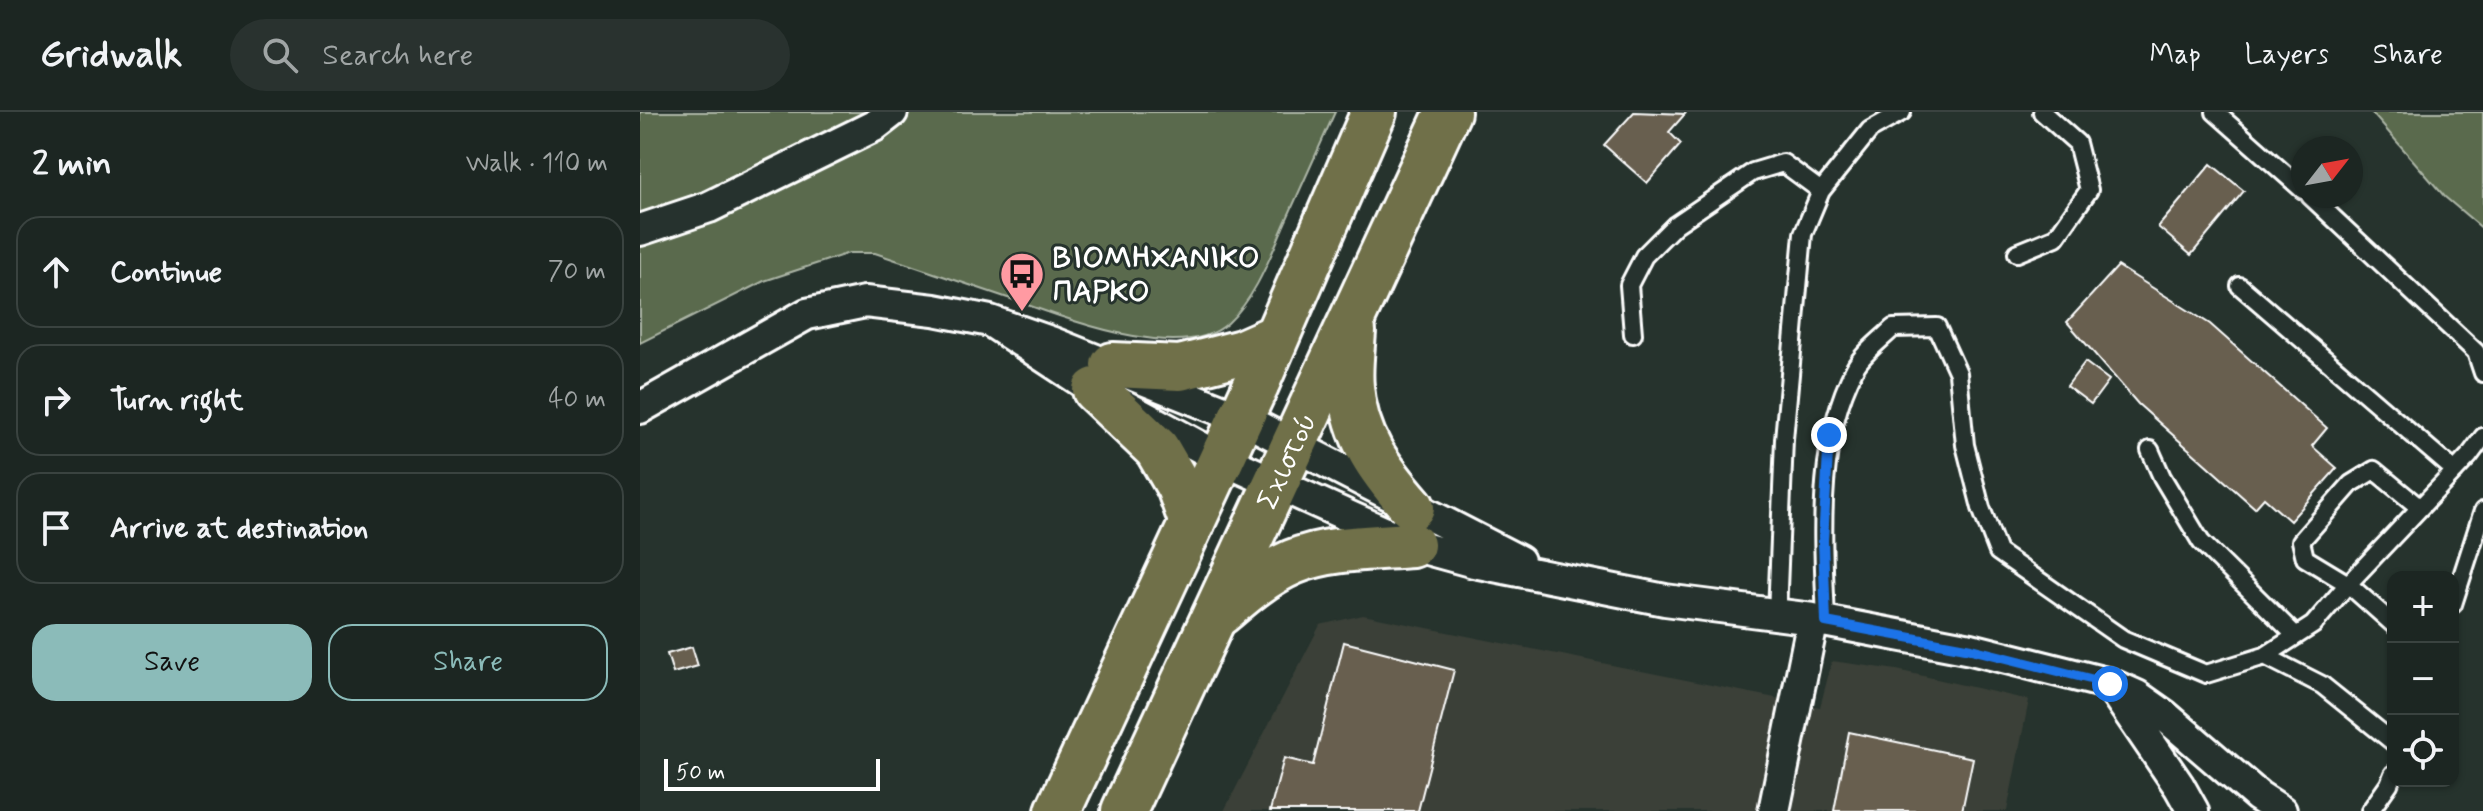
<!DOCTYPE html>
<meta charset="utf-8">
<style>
:root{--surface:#1c2622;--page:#29322f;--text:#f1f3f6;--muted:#a0a5a5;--line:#3a4340;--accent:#8bbbb9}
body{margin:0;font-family:Mynerve,sans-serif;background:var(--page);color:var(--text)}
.controls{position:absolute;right:24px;bottom:24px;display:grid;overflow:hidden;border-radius:16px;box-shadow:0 2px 6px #0004}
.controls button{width:72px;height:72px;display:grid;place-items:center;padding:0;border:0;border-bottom:2px solid var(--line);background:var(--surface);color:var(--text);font:40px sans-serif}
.compass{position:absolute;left:1651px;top:24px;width:72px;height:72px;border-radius:50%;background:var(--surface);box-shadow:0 2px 6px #0004;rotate:59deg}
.scale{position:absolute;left:24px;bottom:20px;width:216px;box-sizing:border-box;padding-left:8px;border:4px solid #fff;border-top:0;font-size:22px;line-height:28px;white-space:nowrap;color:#fff;-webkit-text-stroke:6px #26332d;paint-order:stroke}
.stop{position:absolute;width:24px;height:24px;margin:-18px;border:6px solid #1a73e8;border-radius:50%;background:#fff}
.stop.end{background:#1a73e8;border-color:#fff;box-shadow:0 2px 8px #0008}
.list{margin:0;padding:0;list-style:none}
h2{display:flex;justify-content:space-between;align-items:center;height:104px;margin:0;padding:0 32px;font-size:34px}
h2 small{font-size:26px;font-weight:400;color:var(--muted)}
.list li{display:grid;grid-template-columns:52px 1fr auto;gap:24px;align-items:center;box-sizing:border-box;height:112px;margin:0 16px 16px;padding:0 16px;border:2px solid var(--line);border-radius:24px}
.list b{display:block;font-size:30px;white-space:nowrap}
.list em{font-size:26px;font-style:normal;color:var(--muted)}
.actions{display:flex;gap:16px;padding:24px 32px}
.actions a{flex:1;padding:18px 0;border:2px solid var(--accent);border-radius:24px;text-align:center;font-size:28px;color:var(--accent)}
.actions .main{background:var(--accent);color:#111}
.icon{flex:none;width:44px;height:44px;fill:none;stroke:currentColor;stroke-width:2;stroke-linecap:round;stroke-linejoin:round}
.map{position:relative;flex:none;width:1843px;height:699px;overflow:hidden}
header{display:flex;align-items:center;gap:48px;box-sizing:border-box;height:112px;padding:0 40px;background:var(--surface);border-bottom:2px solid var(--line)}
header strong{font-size:38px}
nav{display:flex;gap:44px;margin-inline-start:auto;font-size:28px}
.search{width:560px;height:72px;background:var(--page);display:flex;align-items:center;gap:20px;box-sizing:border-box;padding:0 28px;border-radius:44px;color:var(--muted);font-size:30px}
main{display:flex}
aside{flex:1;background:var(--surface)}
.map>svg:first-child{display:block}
.built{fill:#3a4038}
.green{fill:#5a6b4e;stroke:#acb5a6;stroke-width:2}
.building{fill:#675f50;stroke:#fff;stroke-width:2}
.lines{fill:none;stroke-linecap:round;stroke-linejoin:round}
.lane-casing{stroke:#fff;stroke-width:22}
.street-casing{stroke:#fff;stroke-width:36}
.primary-casing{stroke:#fff;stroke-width:50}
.lane{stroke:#26332d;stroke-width:16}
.street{stroke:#26332d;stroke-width:30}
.primary{stroke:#70704a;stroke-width:44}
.route{stroke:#1a73e8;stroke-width:10}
.labels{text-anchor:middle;stroke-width:6;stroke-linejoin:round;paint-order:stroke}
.poi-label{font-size:30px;font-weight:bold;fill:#fff;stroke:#26332d;text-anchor:start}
.street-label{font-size:30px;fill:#fff;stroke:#26332d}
</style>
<header>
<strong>Gridwalk</strong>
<div class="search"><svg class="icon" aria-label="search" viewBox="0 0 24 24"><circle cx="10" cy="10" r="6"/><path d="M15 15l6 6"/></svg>Search here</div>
<nav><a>Map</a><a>Layers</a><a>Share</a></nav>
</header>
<main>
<aside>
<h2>2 min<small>Walk · 110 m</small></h2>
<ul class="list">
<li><svg class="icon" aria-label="ahead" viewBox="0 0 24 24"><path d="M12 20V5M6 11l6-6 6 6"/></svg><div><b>Continue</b></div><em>70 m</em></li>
<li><svg class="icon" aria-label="right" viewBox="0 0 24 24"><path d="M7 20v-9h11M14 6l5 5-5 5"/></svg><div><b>Turn right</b></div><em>40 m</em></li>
<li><svg class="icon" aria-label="arrive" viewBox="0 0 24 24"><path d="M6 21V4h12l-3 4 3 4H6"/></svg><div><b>Arrive at destination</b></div></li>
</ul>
<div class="actions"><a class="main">Save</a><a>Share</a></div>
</aside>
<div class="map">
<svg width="1843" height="699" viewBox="0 0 1843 699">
<rect width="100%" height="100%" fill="#26332d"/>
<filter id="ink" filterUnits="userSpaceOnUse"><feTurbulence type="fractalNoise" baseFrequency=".0125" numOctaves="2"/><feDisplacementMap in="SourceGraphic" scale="16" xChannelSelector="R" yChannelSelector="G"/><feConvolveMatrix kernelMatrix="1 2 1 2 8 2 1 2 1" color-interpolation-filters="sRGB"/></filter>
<g filter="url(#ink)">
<path class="built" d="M 723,503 L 1180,595 L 1192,549 L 1257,558 L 1389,588 L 1367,699 L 584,699 L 680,513 Z"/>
<path class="green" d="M 0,0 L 695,0 C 678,37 662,74 645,111 C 630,145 616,185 588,211 C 541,255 415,202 362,184 C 320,170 277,155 235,141 L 209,141 L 124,169 L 0,231 Z
M 1731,0 L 1843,0 L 1843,117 L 1805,85 Z"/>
<path class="building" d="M 994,0 L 1045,2 L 1029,20 L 1041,32 L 1007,71 L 964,33 Z
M 1571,52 L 1604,79 L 1551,143 L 1518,115 Z
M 1478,154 L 1570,212 L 1687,316 L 1672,334 L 1697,356 L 1650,409 L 1624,386 L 1615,396 L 1498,292 L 1427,210 Z
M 1445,250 L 1469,268 L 1451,292 L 1427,274 Z
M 704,530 L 814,558 L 778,699 L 630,699 L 644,646 L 673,653 Z
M 52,535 L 58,554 L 33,561 L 27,542 Z
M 1209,620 L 1333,646 L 1322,699 L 1194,699 Z"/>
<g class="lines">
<g class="lane-casing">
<path id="lane" d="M 1575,0 L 1663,78
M 1670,84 L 1836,240 L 1843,261
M 1377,141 L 1416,125 L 1449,78 L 1437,31 L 1402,0
M 1600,174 L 1815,359
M 993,222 L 989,173 L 1004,144 L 1035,113 L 1113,60 L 1143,51 L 1181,79
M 1510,338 L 1522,365 L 1561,430 L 1656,524
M 1813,492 L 1843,399
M 1137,502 L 1144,327 L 1163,122 L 1181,79 L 1230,18 L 1262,0
M 1186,510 C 1183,426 1175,333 1215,256 C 1223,241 1241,228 1253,216 L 1297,215 L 1318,261 L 1325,333 L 1341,396 L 1358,440 L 1483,527 L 1566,562 L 1625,544 L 1673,513 L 1708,472 L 1829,344 L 1843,325
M 1753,512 L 1708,472 L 1665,446 L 1661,429 L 1711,372 L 1734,358 L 1780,396
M 1625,544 L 1682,573 L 1753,630
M 1730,699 L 1749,672 L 1753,662"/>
</g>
<g class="street-casing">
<path id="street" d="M 0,118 L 69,95 L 234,14 L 252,0
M 350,209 L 455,278 L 582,347 L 772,433 L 834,450 L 1025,488 L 1173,507 L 1331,537 L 1470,572 L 1497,584 L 1524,603 L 1618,684 L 1641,699
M 0,296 L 167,202 L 225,190 L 294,198 L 350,209 L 413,231 L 601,306 L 879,449
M 1473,577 L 1539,674 L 1553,699
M 1134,699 L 1173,507"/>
</g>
<g class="primary-casing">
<g id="primary">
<path d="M 713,219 C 712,237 709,257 711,275 C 715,326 740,358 772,395"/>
<path d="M 473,253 L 540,256 L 602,240 L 636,225"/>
<path d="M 455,278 L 517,337 L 539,375 L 552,411"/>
<path d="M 580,501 C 603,481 625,462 653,450 C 689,435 734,436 772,433"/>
<path d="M 418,699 L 616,273 L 734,0"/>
<path id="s1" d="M 484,699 L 808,0"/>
</g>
</g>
<use href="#lane" class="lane"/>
<use href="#street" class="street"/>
<use href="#primary" class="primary"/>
</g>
</g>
<g class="lines" filter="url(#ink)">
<path class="route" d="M 1189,323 L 1183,429 L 1186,510 L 1331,537 L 1470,572"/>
</g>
<defs>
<g id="bus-pin" transform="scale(2.3)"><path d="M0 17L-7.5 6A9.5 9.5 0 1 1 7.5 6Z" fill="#ff9aa2" stroke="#26332d"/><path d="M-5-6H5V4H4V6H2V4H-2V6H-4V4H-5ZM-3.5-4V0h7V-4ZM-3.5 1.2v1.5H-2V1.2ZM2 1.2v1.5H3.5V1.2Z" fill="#111"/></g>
</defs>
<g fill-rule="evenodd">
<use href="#bus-pin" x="382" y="162"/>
</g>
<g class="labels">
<g class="poi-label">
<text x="413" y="155">ΒΙΟΜΗΧΑΝΙΚΟ<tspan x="413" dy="34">ΠΑΡΚΟ</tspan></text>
</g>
<g class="street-label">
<text dy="10" stroke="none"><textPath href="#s1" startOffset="386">Σχιστού</textPath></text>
</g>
</g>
</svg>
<div class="controls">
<button>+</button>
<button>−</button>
<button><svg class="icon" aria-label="locate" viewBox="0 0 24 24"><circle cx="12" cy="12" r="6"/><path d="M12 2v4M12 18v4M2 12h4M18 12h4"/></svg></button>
</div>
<svg class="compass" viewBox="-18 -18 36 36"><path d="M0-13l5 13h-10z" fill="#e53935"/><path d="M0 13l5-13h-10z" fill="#a0a5a5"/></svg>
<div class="scale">50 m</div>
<div class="stop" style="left:1470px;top:572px"></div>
<div class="stop end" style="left:1189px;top:323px"></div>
</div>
</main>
